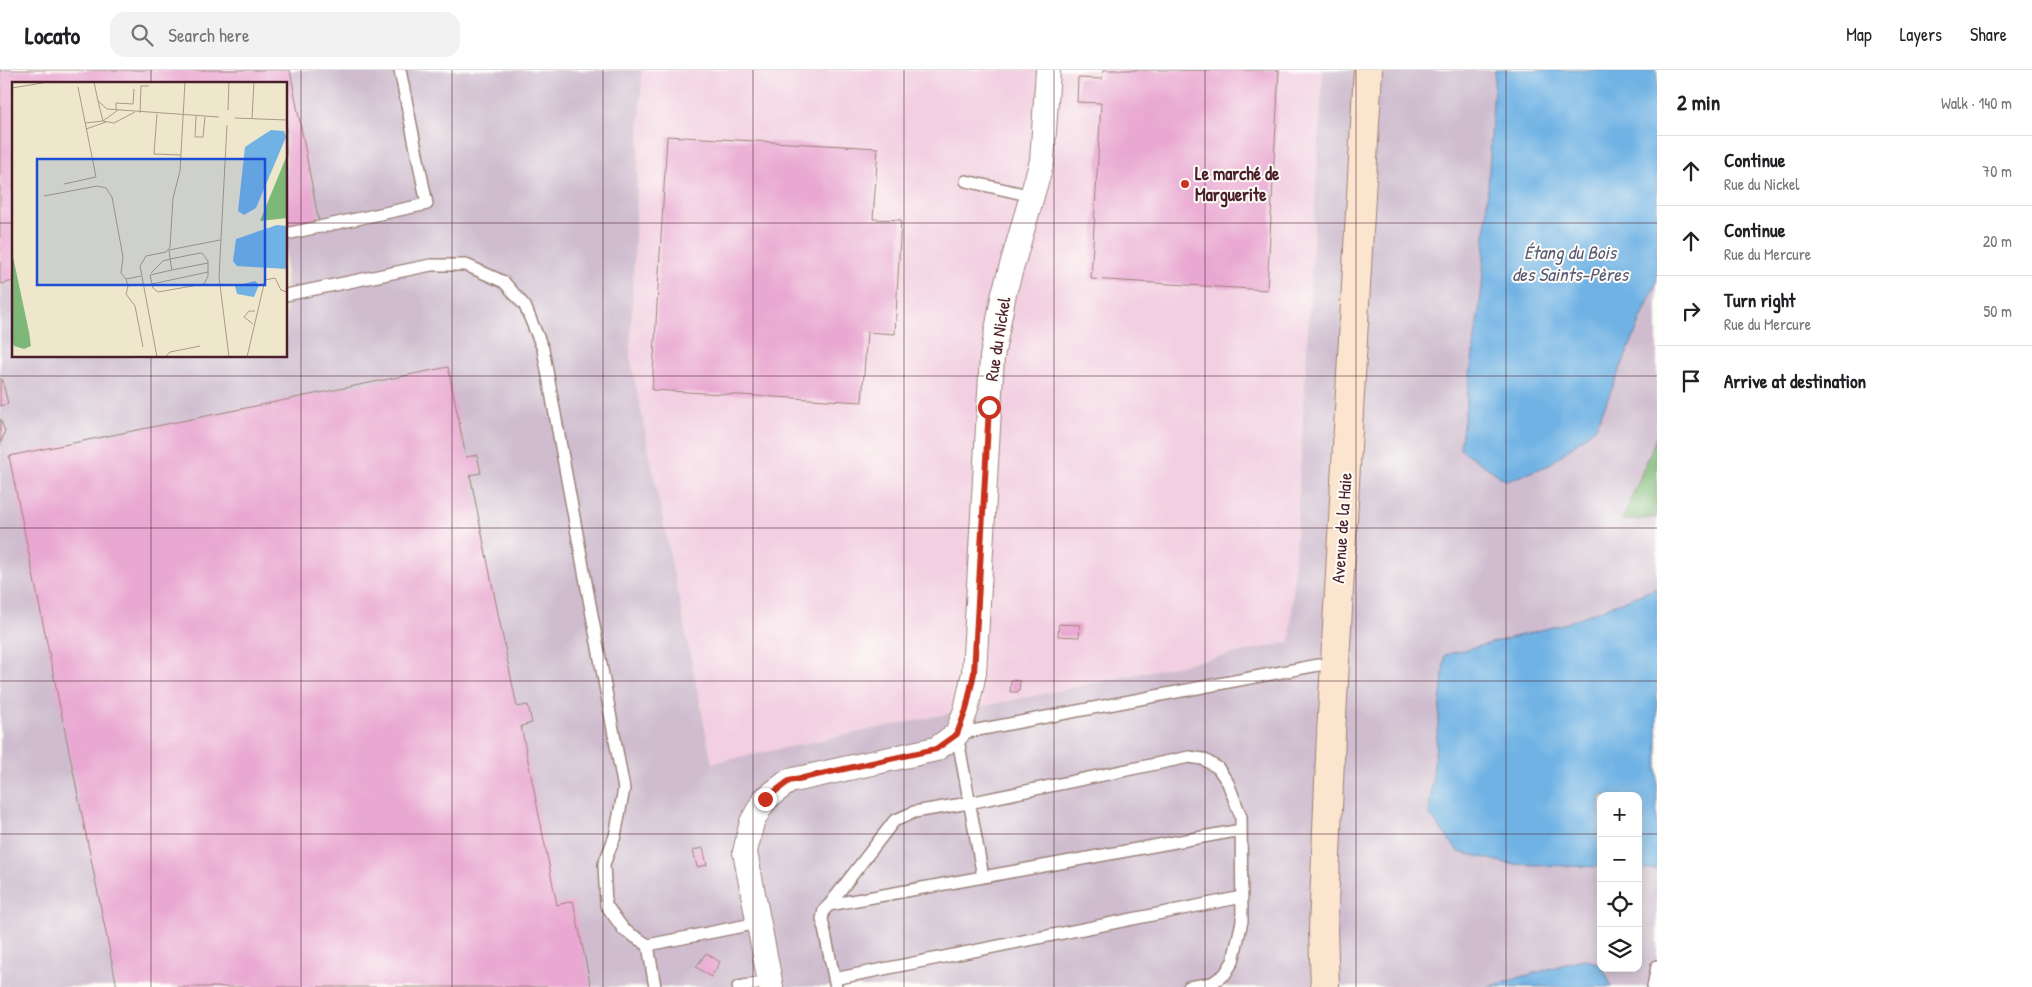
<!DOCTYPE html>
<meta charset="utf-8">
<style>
:root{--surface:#fff;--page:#f2f2f2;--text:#202124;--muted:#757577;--line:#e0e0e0}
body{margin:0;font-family:"Patrick Hand",sans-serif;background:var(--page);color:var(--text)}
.controls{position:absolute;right:15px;bottom:15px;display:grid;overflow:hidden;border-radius:10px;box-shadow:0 2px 12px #0003}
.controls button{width:45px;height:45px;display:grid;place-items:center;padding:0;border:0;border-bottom:1px solid var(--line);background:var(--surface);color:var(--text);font:25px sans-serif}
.stop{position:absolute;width:15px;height:15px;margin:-11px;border:4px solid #c8321e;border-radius:50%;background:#fff}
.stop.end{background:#c8321e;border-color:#fff;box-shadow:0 1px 5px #0008}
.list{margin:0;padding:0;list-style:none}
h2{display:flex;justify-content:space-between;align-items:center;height:65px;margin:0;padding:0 20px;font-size:21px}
h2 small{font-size:16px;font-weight:400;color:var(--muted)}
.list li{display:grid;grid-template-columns:32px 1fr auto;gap:15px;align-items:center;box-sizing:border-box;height:70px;padding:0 20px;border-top:1px solid var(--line)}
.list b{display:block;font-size:19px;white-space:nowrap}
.list p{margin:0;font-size:16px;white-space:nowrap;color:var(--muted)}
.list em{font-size:16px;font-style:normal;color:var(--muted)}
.icon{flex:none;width:28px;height:28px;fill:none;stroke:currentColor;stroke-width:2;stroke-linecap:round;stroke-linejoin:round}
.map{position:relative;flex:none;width:1657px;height:917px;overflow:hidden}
header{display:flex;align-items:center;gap:30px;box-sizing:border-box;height:70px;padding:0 25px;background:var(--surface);border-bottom:1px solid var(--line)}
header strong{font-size:24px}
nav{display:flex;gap:28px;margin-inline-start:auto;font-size:18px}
.search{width:350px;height:45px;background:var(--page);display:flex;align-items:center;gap:12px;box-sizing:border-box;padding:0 18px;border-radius:15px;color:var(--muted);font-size:19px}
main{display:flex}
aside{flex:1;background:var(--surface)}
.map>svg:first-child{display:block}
.built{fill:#f2cfe1}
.industrial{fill:#cfbdcf;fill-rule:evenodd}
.forest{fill:#7eb878;stroke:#646c52}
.water{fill:#70b2e4;stroke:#5d6888}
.building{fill:#e9a8d1}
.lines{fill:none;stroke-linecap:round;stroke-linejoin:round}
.lane-casing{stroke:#9c837b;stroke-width:14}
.street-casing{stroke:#9c837b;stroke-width:26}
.secondary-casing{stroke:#9c837b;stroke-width:30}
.lane{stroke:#fff;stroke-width:11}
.street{stroke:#fff;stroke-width:24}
.secondary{stroke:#fce5cf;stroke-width:28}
.route{stroke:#c8321e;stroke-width:6}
.grid{fill:none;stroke:#4a1f2b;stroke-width:1;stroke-opacity:0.55}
.poi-dot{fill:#c8321e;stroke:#fdfcf7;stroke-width:2}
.labels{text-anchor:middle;stroke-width:4;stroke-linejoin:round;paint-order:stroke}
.poi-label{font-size:18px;font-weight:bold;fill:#4a1f2b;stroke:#fdfcf7;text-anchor:start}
.street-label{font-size:18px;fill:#4a1f2b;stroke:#fdfcf7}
.water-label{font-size:19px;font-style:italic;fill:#595a75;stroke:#fdfcf7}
.inset-road{fill:none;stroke:#ac978b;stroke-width:1}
.view{fill:#1d4ed8;fill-opacity:0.15;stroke:#1d4ed8;stroke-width:2.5}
.inset-edge{fill:none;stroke:#4a1f2b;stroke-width:2.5}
</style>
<header>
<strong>Locato</strong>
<div class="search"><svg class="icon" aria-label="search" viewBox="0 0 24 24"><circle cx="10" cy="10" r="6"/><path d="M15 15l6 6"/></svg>Search here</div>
<nav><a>Map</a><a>Layers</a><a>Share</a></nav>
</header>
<main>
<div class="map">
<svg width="1657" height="917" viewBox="0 0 1657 917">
<rect width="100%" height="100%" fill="#fdfcf7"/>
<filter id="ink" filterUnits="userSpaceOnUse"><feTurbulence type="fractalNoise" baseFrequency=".02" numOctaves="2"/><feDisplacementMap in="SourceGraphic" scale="10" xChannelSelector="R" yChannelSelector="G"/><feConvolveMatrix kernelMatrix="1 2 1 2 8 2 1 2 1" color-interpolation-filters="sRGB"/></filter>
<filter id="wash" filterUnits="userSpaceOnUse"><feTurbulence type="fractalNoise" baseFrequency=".0096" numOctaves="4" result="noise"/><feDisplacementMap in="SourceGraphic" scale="20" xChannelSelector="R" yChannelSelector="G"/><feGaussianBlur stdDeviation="1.12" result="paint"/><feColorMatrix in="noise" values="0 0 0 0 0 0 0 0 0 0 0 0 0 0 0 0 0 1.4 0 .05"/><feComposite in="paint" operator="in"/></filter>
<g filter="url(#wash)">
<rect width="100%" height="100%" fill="#eee7cb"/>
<path class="built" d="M 642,0 L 1323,0 L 1290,572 L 712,693 L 630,286 Z"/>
<path class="industrial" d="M 0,0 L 642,0 L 630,286 L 712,693 L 1290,572 L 1323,0 L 1657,0 L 1657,366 L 1622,450 L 1657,447 L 1657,917 L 0,917 ZM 14,14 L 286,14 L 286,286 L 14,286 ZM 1601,726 L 1638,726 L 1638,898 L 1601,898 Z"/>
<path class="forest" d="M 1657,366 L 1657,447 L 1622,451 Z"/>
<path class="water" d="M 1495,0 L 1657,0 L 1657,211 L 1596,357 L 1549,395 L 1507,411 L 1460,379 L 1482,218 Z
M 1657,518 L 1657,799 L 1638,799 L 1638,726 L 1601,726 L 1601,797 L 1511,794 L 1459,782 L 1429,744 L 1445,585 L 1564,554 Z
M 1583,889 L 1601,894 L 1601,898 L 1603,898 L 1612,917 L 1487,917 Z"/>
<g id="blocks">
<path class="building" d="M 0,0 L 290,0 L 319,152 L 286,159 L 286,14 L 14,14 L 14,211 L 0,214 Z
M 1103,0 L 1279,0 L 1267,220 L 1091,209 L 1101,33 L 1077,32 L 1078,8 L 1102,9 Z
M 667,66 L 878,78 L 873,149 L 901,150 L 895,264 L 867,262 L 862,332 L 652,320 Z
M 448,297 L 466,387 L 477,385 L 481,403 L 470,405 L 517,637 L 528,635 L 532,653 L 521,656 L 557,835 L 573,831 L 591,917 L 117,917 L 9,386 Z
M 0,309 L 2,309 L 8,334 L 0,336 Z
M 0,349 L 5,361 L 0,375 Z
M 1059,554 L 1080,555 L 1079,567 L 1058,566 Z
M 1011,610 L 1020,611 L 1019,622 L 1010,622 Z
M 703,778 L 707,795 L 697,797 L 693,780 Z
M 706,883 L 720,892 L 711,907 L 696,897 Z"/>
</g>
</g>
<g filter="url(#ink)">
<use href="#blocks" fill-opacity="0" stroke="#9c837b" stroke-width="1"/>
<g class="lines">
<g class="lane-casing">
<path id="lane" d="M 966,111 L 1032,126
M 286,164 L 427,134 L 400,0
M 286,225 L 431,195 L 466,195 L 504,212 L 525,236 L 543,279 L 624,719 L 615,766 L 604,794 L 606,835 L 624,860 L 648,875
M 983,807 L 1241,760
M 829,835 L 894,751 L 914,742 L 969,733 L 1189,687 L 1203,689 L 1218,698 L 1228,713 L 1241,747 L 1242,851 L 1233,891 L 1225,904 L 1212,913 L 1189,917
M 834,909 L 1242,827
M 655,917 L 648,875 L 758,853
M 738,917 L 770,912
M 836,917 L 822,849 L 824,840 L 829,835 L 983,807 L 957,664 L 1334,592
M 1653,917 L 1657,896"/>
</g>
<g class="street-casing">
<path id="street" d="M 771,917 L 745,782 L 752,752 L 765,729 L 789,711 L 936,679 L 957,664 L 966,640 L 974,603 L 992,287 L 1004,223 L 1042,91 L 1048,0"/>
</g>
<g class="secondary-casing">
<path id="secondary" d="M 1325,917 L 1323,859 L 1331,664 L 1368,0"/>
</g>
<use href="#lane" class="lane"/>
<use href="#street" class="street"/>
<use href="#secondary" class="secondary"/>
</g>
</g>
<g class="lines" filter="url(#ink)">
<path class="route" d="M 765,729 L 789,711 L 936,679 L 957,664 L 966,640 L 974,603 L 989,337"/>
</g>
<path class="grid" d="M 151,0 L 151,14M 301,0 L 301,917M 452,0 L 452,917M 603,0 L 603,917M 753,0 L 753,917M 904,0 L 904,917M 1054,0 L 1054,917M 1205,0 L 1205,917M 1356,0 L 1356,917M 1506,0 L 1506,917M 0,153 L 14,153M 286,153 L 1657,153M 151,286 L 151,917M 0,306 L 1657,306M 0,458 L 1657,458M 0,611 L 1657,611M 0,764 L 1601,764M 1638,764 L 1657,764"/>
<circle class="poi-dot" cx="1185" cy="114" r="5"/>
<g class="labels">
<g class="poi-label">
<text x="1195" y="110">Le marché de<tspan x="1195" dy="21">Marguerite</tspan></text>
</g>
<g class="street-label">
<text transform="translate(998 269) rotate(-81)" y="6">Rue du Nickel</text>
<text transform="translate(1342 458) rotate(-86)" y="6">Avenue de la Haie</text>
</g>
<g class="water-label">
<text x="1570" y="189">Étang du Bois<tspan x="1570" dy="22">des Saints-Pères</tspan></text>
</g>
</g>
<g transform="translate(12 12)">
<rect width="275" height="275" fill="#eee7cb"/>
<path d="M 275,73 L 275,136 L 248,139 ZM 0,170 L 17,250 L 19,264 L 12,267 L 2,264 L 0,256 Z" fill="#7eb878"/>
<path d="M 259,48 L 272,49 L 274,55 L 244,126 L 232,133 L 226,129 L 233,65 ZM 265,143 L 275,144 L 275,187 L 225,184 L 221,179 L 224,157 ZM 243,199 L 247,203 L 242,215 L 225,212 L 223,204 Z" fill="#70b2e4"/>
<path class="inset-road" d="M 82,0 L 86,19 L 95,27 L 207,35M 0,6 L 36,0M 104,28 L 104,21 L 121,22 L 122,7M 106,28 L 91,39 L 102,41 L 123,30M 216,28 L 217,0M 128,31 L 129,4 L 137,4M 145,32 L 142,72 L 169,73M 184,34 L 183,55 L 191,55 L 193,35M 223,36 L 275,38M 240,37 L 242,0M 73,41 L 91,39 L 86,19M 215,43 L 207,195 L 217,275M 74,47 L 94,40M 52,102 L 84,95 L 66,5M 32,114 L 85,104 L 94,106 L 100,115 L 111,175 L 109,191 L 114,197M 160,188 L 196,181M 139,191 L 151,179 L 158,177 L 188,171 L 190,171 L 196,179 L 196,194 L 192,202 L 146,210 L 141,206 L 138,193 L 160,188 L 158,177 L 158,175 L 157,168 L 208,158M 129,194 L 114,197 L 116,204 L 131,202M 140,202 L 196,190M 116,204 L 114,212 L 123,224 L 131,265M 241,242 L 232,235 L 237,229 L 243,229M 145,275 L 128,184 L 134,174 L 154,170 L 158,165 L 161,116 L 168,89 L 173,0M 153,275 L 158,270 L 188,264M 235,275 L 253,198 L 263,196 L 269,208 L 275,210"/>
<path class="view" d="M 25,77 L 253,77 L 253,203 L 25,203 Z"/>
<rect width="275" height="275" class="inset-edge"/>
</g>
</svg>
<div class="controls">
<button>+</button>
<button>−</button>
<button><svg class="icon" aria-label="locate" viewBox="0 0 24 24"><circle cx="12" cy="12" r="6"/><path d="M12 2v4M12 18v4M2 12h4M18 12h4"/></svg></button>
<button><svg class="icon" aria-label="layers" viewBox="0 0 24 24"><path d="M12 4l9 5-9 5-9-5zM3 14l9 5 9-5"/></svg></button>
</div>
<div class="stop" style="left:989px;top:337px"></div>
<div class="stop end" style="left:765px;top:729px"></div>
</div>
<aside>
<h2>2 min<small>Walk · 140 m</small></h2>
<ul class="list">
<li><svg class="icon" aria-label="ahead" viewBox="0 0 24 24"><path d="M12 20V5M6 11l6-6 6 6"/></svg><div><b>Continue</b><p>Rue du Nickel</p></div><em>70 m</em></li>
<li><svg class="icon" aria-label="ahead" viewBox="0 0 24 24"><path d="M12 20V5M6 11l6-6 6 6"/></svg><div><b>Continue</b><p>Rue du Mercure</p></div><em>20 m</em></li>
<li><svg class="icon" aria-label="right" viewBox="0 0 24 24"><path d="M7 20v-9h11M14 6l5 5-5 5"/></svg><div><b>Turn right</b><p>Rue du Mercure</p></div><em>50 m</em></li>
<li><svg class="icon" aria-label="arrive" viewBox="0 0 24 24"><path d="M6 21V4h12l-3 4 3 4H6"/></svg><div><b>Arrive at destination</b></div></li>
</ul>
</aside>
</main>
